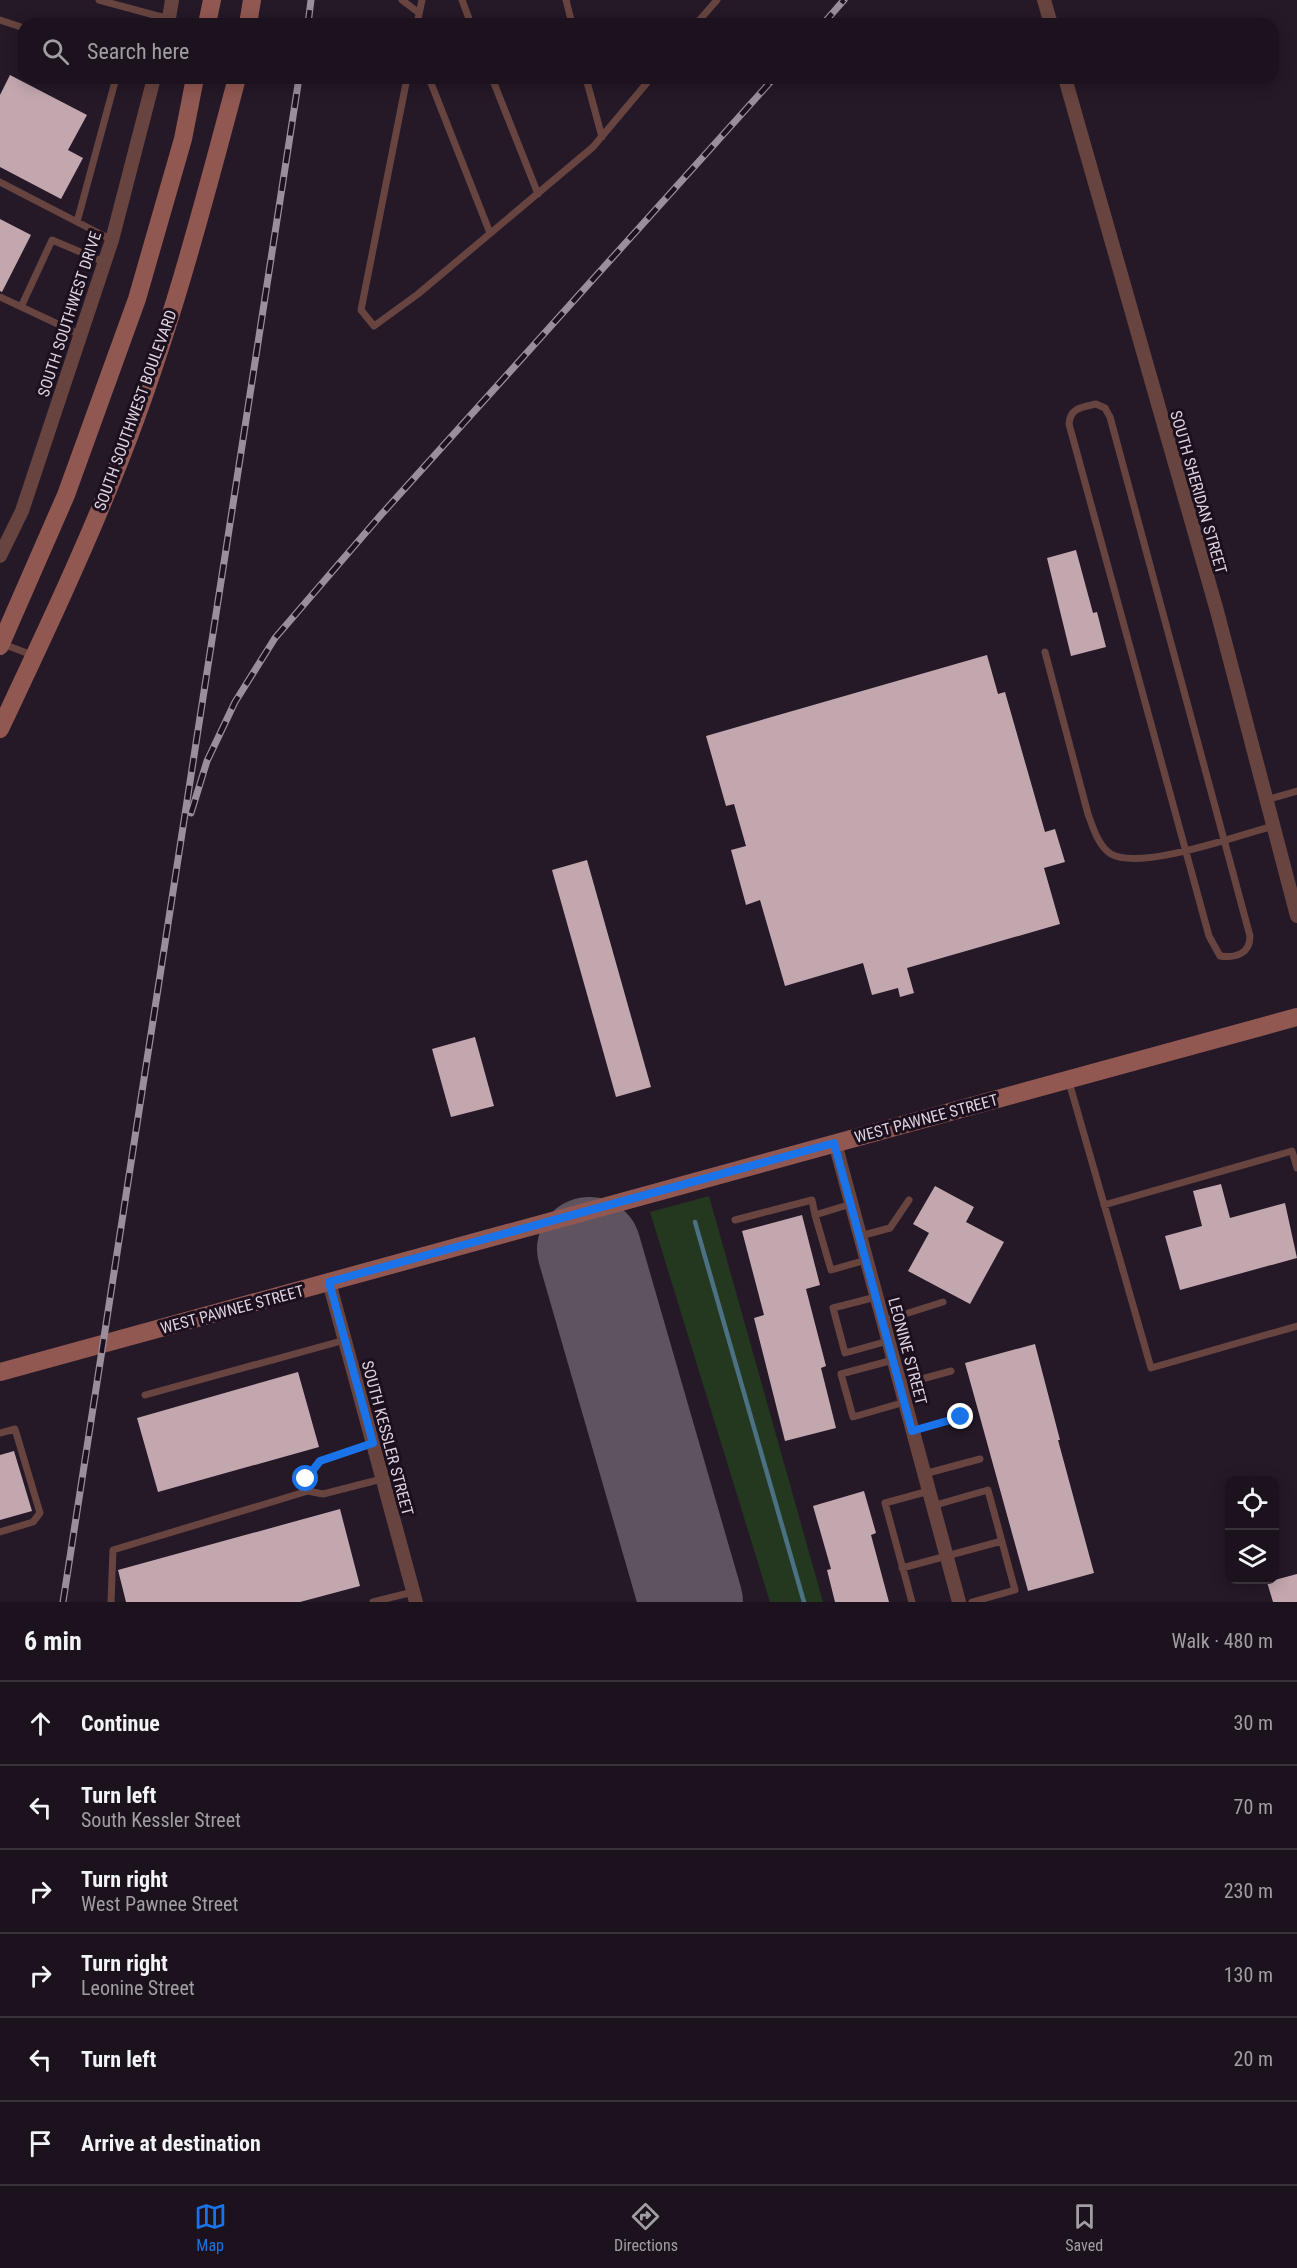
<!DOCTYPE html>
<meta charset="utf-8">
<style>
:root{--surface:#1c121d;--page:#29202a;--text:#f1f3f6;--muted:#a09ea4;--line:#3a323b;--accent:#1a73e8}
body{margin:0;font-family:"Roboto Condensed",sans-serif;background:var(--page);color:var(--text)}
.controls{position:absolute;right:18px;bottom:18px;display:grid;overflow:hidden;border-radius:12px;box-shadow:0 3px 15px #0003}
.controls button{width:54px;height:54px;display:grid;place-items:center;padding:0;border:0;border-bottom:2px solid var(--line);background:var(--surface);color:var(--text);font:30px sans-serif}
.stop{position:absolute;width:18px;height:18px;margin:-14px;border:4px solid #1a73e8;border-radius:50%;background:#fff}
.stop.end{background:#1a73e8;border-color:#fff;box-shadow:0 2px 6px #0008}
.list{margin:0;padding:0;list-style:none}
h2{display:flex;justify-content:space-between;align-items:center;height:78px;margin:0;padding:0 24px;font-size:26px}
h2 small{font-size:20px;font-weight:400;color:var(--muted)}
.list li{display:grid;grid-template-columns:39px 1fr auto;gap:18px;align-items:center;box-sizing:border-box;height:84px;padding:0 24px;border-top:2px solid var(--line)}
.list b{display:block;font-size:22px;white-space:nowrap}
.list p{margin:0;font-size:20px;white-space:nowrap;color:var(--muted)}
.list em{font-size:20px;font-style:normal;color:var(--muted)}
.icon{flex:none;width:33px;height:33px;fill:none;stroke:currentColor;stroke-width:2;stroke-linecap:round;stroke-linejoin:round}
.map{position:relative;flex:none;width:1297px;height:1602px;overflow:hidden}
.search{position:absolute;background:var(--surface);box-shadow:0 3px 15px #0003;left:18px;right:18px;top:18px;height:66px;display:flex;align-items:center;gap:15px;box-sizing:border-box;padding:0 21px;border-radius:18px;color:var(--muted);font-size:22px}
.sheet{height:582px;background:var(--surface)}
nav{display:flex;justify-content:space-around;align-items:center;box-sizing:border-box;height:84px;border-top:2px solid var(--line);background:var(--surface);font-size:16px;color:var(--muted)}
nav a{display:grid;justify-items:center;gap:3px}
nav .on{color:var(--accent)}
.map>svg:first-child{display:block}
.green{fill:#243820}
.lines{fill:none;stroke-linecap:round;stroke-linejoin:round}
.stream{stroke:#4c7084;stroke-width:4.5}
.runway{stroke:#5f5360;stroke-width:104}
.building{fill:#c3a7af}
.lane{stroke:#674440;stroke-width:7}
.street{stroke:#674440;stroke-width:14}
.secondary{stroke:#915852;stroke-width:18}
.rail-casing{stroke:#998e9a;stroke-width:7}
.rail{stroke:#1c0f1e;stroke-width:4.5;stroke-dasharray:14;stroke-linecap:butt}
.route{stroke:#1a73e8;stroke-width:8}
.labels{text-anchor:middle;stroke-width:6;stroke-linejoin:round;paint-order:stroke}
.street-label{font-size:16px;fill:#dcd3dd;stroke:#1c0f1e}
</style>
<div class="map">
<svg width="1297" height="1602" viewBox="0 0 1297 1602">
<rect width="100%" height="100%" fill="#251827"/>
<path class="green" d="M 709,1196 L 823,1602 L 770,1602 L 650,1212 Z"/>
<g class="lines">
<path class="stream" d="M 695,1222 L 804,1602"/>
<path class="runway" d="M 589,1249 L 691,1602"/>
</g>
<path class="building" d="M 10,75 L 87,115 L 68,150 L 83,158 L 61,199 L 0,167 L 0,95 Z
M 0,219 L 31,235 L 2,292 L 0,291 Z
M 1076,550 L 1093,613 L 1097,612 L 1106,647 L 1071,656 L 1047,558 Z
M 987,655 L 998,694 L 1005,692 L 1045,832 L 1055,829 L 1065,862 L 1044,868 L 1060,924 L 907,968 L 914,993 L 900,997 L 898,988 L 872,995 L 863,963 L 785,986 L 760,900 L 746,905 L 731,850 L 746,846 L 734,804 L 726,806 L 706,736 Z
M 587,860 L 651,1087 L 616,1097 L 552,870 Z
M 475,1037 L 494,1106 L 451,1117 L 432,1049 Z
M 1221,1184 L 1230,1218 L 1285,1203 L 1297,1258 L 1180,1290 L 1165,1236 L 1202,1226 L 1193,1191 Z
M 935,1186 L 974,1207 L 966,1222 L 1004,1242 L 970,1304 L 908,1271 L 929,1233 L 913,1224 Z
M 802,1215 L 820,1285 L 806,1289 L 826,1366 L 821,1368 L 836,1428 L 785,1441 L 754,1318 L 764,1315 L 742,1231 Z
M 1035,1344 L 1060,1440 L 1058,1440 L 1094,1573 L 1028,1591 L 965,1363 Z
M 298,1372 L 319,1447 L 158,1492 L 137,1418 Z
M 14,1451 L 32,1511 L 0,1520 L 0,1455 Z
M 864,1491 L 876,1533 L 871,1535 L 889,1602 L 835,1602 L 827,1570 L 831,1569 L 813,1506 Z
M 340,1509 L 360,1586 L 300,1602 L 126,1602 L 118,1570 Z
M 1297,1574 L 1297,1602 L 1273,1602 L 1267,1582 Z"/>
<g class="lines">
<path class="lane" d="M 99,0 L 169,19
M 402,0 L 419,13
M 462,0 L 471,24
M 566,0 L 572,24
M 0,20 L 24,28
M 417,24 L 422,0
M 696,24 L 717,0
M 407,78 L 361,310 L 374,326 L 418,294 L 593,147 L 651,78
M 429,78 L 490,233
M 492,78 L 538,194
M 586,78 L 602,137
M 0,182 L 112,240
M 77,222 L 116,78
M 0,297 L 79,334
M 21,307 L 52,240 L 104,262
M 1096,404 L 1105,408 L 1110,417 L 1250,936 C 1250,954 1236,958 1220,956 L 1209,936 L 1069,424 C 1070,408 1082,407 1096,404 Z
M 3,644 L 32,655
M 1045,652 L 1088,814 C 1093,827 1098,846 1111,854 C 1141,871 1239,835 1273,826
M 1266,800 L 1297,791
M 1069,1082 L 1151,1368 L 1297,1326
M 851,1204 L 815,1215 L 831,1270 L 866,1260
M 1104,1205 L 1292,1151 L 1297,1168
M 735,1220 L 812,1200 L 815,1215
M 860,1236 L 890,1228 L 909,1200
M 876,1297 L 833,1308 L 845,1353 L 888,1341
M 883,1321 L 943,1302
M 893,1360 L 841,1374 L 853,1417 L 905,1402
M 900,1385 L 951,1371
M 145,1395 L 345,1340
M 912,1431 L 961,1417
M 0,1433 L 15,1429 L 40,1513 L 33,1522 L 0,1532
M 373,1443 L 320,1461 L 306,1479 L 308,1491 L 323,1494 L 382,1479
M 924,1474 L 980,1459
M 932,1506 L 988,1490 L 1015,1590 L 972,1602
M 902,1568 L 1002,1541
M 111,1602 L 113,1550 L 308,1491
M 373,1602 L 413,1592
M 912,1602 L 885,1503 L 929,1491"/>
<path class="street" d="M 1044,0 L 1051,24
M 168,24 L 172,0
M 1065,78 L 1217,611 L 1297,916
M 0,556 L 22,511 L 112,240 L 154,78
M 835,1143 L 959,1602
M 329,1282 L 416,1602"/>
<path class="secondary" d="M 207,24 L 212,0
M 248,24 L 252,0
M 0,646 L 66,495 L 137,299 L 183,139 L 195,78
M 0,729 C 42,640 84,551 120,460 C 169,336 203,206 237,78
M 0,1372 L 1297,1017"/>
<g class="rail-casing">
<path id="rail" d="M 308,24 L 311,0
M 823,24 L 844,0
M 191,813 L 207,761 L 235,702 L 275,638 L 380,516 L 774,78
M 63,1602 L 299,78"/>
</g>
<use href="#rail" class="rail"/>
</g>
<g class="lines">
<path class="route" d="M 306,1479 L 320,1461 L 373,1443 L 329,1282 L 834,1143 L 912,1431 L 961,1417"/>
</g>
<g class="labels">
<g class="street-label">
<text transform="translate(69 314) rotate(-72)" y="6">SOUTH SOUTHWEST DRIVE</text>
<text transform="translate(135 410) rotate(-70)" y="6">SOUTH SOUTHWEST BOULEVARD</text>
<text transform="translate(1199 492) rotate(74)" y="6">SOUTH SHERIDAN STREET</text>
<text transform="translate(926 1118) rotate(-15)" y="6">WEST PAWNEE STREET</text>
<text transform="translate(232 1309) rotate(-15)" y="6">WEST PAWNEE STREET</text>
<text transform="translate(908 1351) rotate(75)" y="6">LEONINE STREET</text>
<text transform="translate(388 1438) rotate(75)" y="6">SOUTH KESSLER STREET</text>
</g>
</g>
</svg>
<div class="controls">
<button><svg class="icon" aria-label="locate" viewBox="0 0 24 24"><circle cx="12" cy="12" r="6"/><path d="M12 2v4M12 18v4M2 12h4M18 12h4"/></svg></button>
<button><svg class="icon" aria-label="layers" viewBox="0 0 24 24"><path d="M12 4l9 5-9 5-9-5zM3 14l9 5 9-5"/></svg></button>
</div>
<div class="stop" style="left:306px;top:1479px"></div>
<div class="stop end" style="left:961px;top:1417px"></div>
<div class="search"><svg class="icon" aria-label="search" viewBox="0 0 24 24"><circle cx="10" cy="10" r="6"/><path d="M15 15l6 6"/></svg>Search here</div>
</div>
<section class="sheet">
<h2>6 min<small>Walk · 480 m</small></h2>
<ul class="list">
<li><svg class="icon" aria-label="ahead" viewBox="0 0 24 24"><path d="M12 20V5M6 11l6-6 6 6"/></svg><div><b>Continue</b></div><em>30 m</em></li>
<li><svg class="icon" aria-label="left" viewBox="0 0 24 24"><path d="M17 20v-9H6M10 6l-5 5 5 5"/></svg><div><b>Turn left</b><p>South Kessler Street</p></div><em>70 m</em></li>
<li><svg class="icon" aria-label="right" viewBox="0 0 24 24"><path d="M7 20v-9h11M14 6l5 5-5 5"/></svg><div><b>Turn right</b><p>West Pawnee Street</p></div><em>230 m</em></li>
<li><svg class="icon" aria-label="right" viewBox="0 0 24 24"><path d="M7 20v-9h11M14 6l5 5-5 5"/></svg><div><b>Turn right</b><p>Leonine Street</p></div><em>130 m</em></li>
<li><svg class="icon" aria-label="left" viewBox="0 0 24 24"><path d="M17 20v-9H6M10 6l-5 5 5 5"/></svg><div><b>Turn left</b></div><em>20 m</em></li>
<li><svg class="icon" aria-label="arrive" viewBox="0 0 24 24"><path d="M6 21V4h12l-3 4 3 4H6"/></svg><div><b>Arrive at destination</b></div></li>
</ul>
</section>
<nav>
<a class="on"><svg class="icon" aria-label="map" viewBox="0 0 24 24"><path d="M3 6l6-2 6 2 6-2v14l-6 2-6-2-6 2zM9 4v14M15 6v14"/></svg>Map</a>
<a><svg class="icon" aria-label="directions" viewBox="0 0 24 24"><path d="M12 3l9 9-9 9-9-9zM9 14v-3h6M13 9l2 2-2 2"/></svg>Directions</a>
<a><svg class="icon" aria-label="saved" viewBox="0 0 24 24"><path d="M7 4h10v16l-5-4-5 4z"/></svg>Saved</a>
</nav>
